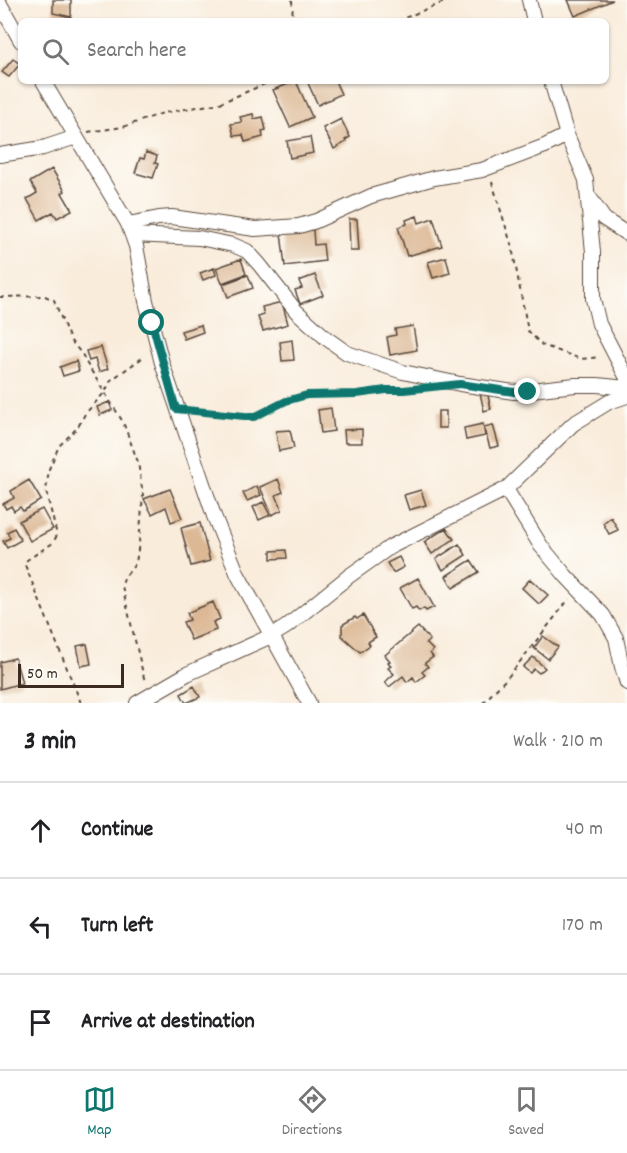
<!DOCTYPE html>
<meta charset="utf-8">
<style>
:root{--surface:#fff;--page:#f6f6f6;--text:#202124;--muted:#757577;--line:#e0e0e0;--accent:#0f766e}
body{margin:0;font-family:Dekko,sans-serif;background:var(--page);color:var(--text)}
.scale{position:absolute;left:18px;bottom:15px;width:106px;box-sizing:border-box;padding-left:6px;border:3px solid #3b2a1e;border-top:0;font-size:16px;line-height:21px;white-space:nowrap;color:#3b2a1e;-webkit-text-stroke:4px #fdfcf7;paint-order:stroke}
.stop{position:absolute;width:18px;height:18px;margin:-14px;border:4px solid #0f766e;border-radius:50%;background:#fff}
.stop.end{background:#0f766e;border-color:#fff;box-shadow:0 2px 6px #0008}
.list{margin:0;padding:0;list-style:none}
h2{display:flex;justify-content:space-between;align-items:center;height:78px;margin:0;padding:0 24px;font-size:26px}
h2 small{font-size:20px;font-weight:400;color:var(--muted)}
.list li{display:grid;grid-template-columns:39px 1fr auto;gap:18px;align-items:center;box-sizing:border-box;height:96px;padding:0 24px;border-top:2px solid var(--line)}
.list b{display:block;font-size:22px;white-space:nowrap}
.list em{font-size:20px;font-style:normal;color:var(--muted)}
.icon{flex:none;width:33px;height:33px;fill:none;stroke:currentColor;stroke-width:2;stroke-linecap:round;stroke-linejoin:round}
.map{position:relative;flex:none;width:627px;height:703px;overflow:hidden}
.search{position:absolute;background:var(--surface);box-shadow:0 2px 4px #0004;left:18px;right:18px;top:18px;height:66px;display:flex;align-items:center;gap:15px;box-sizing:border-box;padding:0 21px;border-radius:9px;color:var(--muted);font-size:22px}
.sheet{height:366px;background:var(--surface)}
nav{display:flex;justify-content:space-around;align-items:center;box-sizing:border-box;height:84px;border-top:2px solid var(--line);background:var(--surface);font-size:16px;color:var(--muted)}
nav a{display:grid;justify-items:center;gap:3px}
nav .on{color:var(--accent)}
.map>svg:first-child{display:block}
.building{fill:#dcb894}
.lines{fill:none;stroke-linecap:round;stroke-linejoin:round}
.minor-casing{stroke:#58473a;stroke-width:16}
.path{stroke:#58473a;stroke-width:2;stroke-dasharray:4.5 4.5;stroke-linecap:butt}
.minor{stroke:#fff;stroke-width:14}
.route{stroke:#0f766e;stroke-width:8}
</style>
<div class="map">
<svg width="627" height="703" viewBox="0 0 627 703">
<rect width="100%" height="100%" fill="#fdfcf7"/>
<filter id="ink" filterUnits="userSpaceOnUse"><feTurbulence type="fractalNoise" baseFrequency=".0167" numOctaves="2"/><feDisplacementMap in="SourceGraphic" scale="12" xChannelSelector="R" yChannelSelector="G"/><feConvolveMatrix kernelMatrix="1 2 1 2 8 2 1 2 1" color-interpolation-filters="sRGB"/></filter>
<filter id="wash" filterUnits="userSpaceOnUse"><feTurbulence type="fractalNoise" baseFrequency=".008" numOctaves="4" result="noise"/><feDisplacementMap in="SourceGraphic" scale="24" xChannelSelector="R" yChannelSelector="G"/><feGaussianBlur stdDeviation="1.35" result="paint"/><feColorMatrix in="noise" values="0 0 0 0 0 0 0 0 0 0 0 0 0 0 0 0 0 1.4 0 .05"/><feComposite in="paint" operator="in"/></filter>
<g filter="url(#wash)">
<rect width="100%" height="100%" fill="#f9ecdb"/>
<g id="blocks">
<path class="building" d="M 53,0 L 71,0 L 71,17 L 53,13 Z
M 568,0 L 613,0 L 575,16 Z
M 13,59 L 20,64 L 9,77 L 2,72 Z
M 296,81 L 312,117 L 290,127 L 273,90 Z
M 307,81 L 335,81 L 341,94 L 318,105 Z
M 253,114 L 254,119 L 263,117 L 266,130 L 262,131 L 263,137 L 245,142 L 243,135 L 234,136 L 231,124 L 242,122 L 240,117 Z
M 341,119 L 350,137 L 345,140 L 346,142 L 334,149 L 323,128 Z
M 310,137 L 313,153 L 290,158 L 287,141 Z
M 146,152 L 157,156 L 155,163 L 158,164 L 153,178 L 135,173 L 140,158 L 144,159 Z
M 52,169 L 65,191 L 62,193 L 72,210 L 57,218 L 53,212 L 39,220 L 27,199 L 37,193 L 30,182 Z
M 417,216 L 419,223 L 433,218 L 442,246 L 407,256 L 398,227 L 407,224 L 406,220 Z
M 349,219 L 357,219 L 359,251 L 350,251 Z
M 313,230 L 314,245 L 323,244 L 325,261 L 285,266 L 281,233 Z
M 446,257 L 450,273 L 433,278 L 428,262 Z
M 241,259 L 246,274 L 222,283 L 216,268 Z
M 214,268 L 216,275 L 203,280 L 200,273 Z
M 248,275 L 253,288 L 228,297 L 223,284 Z
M 315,275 L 323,295 L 300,304 L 295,290 L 302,288 L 299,281 Z
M 282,302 L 288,324 L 263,331 L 258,317 L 264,315 L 262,307 Z
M 201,325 L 203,332 L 184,339 L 181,331 Z
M 413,326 L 417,350 L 390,355 L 387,337 L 396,335 L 395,329 Z
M 292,340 L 294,360 L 282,361 L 280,342 Z
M 101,347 L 108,369 L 99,372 L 95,359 L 89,361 L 86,351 Z
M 76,361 L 79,371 L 63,376 L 60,367 Z
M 487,391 L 491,409 L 484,411 L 480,393 Z
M 109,402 L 112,410 L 100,415 L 97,407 Z
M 331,408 L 334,431 L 321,433 L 318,410 Z
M 438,411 L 446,411 L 446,428 L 438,428 Z
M 483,424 L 485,436 L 466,440 L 464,428 Z
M 493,425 L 499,446 L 490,448 L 484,427 Z
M 362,429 L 362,443 L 345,443 L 344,430 Z
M 290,430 L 294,448 L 279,451 L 276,431 Z
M 278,479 L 283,492 L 276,495 L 282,510 L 272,515 L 260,487 Z
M 29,480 L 41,500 L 23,511 L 20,507 L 14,511 L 11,506 L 6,509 L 3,504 L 14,498 L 11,491 Z
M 257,486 L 261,495 L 247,501 L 243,493 Z
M 170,489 L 182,518 L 171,522 L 166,507 L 152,514 L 144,499 Z
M 421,490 L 426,505 L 409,510 L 404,495 Z
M 263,502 L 270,515 L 259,520 L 253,507 Z
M 42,509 L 53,529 L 30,541 L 19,521 Z
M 611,517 L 618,530 L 609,534 L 603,523 Z
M 200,523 L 210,561 L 191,566 L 181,528 Z
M 14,528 L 21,540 L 7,548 L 3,541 L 10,538 L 7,532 Z
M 446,528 L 454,539 L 432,554 L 424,542 Z
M 459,544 L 466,555 L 443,570 L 436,559 Z
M 286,550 L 287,558 L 271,559 L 271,551 Z
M 399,557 L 404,567 L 393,573 L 387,563 Z
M 471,560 L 479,572 L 453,588 L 446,576 Z
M 418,578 L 434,607 L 426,611 L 424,608 L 419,611 L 416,607 L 412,609 L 400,588 Z
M 530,579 L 548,595 L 539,604 L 522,588 Z
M 213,602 L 220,619 L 213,622 L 216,630 L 191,640 L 183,622 L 190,620 L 187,613 Z
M 363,615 L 376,637 L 368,642 L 370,645 L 360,652 L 342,636 L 342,625 L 355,617 L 357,619 Z
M 418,627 L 430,640 L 426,643 L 433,650 L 430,653 L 433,657 L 425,663 L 428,667 L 422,672 L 425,675 L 416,682 L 413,677 L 407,682 L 403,676 L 389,687 L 385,682 L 394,674 L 388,668 L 391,666 L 388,662 L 390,661 L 385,655 Z
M 543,636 L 558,647 L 548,659 L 534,648 Z
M 87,644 L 91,664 L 81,666 L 77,646 Z
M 533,657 L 545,668 L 539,673 L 534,669 L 530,673 L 523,667 Z
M 15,658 L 22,683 L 0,689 L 0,662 Z
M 194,686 L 200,697 L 186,703 L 181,694 Z"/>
</g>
</g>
<g filter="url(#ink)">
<use href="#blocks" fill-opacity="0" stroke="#58473a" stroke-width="1.5"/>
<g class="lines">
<g class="minor-casing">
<path id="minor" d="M 529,0 L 534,21
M 0,4 L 21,41
M 43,81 L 128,224 L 136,246 L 146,301 L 162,363 L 214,516 L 238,575 L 309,703
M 551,81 L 567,135 L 586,180 L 593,252 L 593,299 L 599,324 L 627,378
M 0,155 L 43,148 L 76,137
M 590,198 L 604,219 L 627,234
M 128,224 L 159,218 L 172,217 L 255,229 L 299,226 L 316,221 L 371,196 L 434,178 L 482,170 L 545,146 L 567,135
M 132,235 L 199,238 L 233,245 L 247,251 L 259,264 L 296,311 L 326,338 L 347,353 L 403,372 L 460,384 L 514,392 L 575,385 L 597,385 L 627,388
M 506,489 L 541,546 L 566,576 L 603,615 L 616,638 L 622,667 L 627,683
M 137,703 L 187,674 L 271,636 L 286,627 L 349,576 L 390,547 L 506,489 L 573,424 L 609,402 L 627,396"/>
</g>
<path class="path" d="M 292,0 L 293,21
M 397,21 L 449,0
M 88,132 L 123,127 L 163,113 L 220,103 L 272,81
M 492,182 L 512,247 L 528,331 L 542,345 L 581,359 L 600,357
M 0,297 L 45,296 L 54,300 L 70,340 L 82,354 L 87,364 L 123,422 L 138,462 L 143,495 L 139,543 L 136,563 L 124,578 L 122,586 L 145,682
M 194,411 L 254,417 L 286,401 L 307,395 L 357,394 L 386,390 L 414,389
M 81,703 L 25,565 L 27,560 L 53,543 L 57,535 L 46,491 L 49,469 L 59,446 L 78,427 L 85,414 L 105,392 L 111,380 L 145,356
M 483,703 L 508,677 L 569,599"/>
<use href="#minor" class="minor"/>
</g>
</g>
<g class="lines" filter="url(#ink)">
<path class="route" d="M 152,323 L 176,409 L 254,417 L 286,401 L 307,395 L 357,394 L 386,390 L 404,390 L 460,384 L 514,392 L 528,392"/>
</g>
</svg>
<div class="scale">50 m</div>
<div class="stop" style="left:152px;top:323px"></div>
<div class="stop end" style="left:528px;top:392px"></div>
<div class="search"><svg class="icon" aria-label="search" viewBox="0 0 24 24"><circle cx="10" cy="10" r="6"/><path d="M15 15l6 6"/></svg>Search here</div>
</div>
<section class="sheet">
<h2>3 min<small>Walk · 210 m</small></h2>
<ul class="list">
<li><svg class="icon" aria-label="ahead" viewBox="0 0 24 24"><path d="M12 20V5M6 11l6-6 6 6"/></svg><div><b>Continue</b></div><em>40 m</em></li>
<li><svg class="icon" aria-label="left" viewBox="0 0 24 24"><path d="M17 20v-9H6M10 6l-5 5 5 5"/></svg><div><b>Turn left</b></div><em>170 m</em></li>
<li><svg class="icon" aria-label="arrive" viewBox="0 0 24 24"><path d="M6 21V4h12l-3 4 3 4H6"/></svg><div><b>Arrive at destination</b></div></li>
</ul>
</section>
<nav>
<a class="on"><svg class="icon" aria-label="map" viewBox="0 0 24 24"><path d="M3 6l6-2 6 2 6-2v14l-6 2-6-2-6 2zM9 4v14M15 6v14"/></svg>Map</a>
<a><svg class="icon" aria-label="directions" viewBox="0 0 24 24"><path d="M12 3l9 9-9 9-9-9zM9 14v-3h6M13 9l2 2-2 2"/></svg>Directions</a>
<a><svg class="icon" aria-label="saved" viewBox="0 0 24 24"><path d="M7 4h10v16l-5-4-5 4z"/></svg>Saved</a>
</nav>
